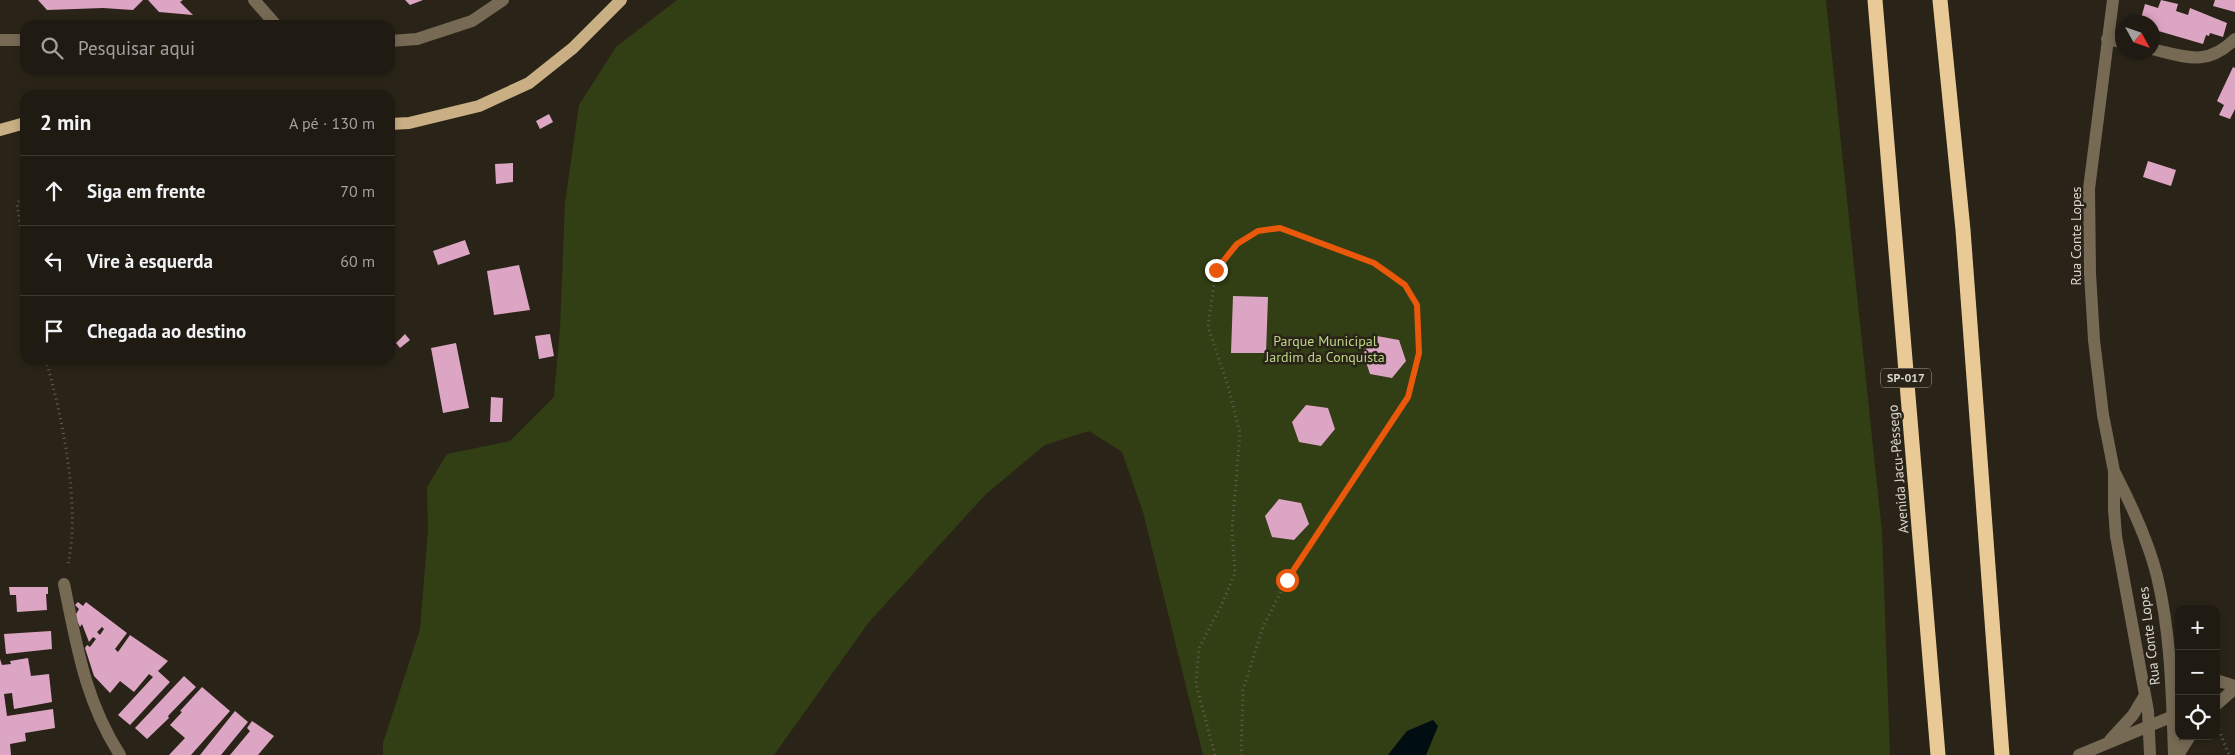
<!DOCTYPE html>
<html lang="pt">
<meta charset="utf-8">
<style>
:root{--surface:#201b12;--page:#2d2820;--text:#f1f3f6;--muted:#a2a19f;--line:#3d3932}
body{margin:0;font-family:"PT Sans",sans-serif;background:var(--page);color:var(--text)}
.controls{position:absolute;right:15px;bottom:15px;display:grid;overflow:hidden;border-radius:10px;box-shadow:0 2px 8px #0003}
.controls button{width:45px;height:45px;display:grid;place-items:center;padding:0;border:0;border-bottom:1px solid var(--line);background:var(--surface);color:var(--text);font:25px sans-serif}
.compass{position:absolute;left:2115px;top:15px;width:45px;height:45px;border-radius:50%;background:var(--surface);box-shadow:0 2px 8px #0003;rotate:130deg}
.stop{position:absolute;width:15px;height:15px;margin:-11px;border:4px solid #ea580c;border-radius:50%;background:#fff}
.stop.end{background:#ea580c;border-color:#fff;box-shadow:0 1px 5px #0008}
.list{margin:0;padding:0;list-style:none}
h2{display:flex;justify-content:space-between;align-items:center;height:65px;margin:0;padding:0 20px;font-size:21px}
h2 small{font-size:16px;font-weight:400;color:var(--muted)}
.list li{display:grid;grid-template-columns:32px 1fr auto;gap:15px;align-items:center;box-sizing:border-box;height:70px;padding:0 20px;border-top:1px solid var(--line)}
.list b{display:block;font-size:19px;white-space:nowrap}
.list em{font-size:16px;font-style:normal;color:var(--muted)}
.icon{flex:none;width:28px;height:28px;fill:none;stroke:currentColor;stroke-width:2;stroke-linecap:round;stroke-linejoin:round}
.map{position:relative;flex:none;width:2235px;height:755px;overflow:hidden}
.search{position:absolute;background:var(--surface);box-shadow:0 2px 8px #0003;left:20px;top:20px;width:375px;height:55px;display:flex;align-items:center;gap:12px;box-sizing:border-box;padding:0 18px;border-radius:15px;color:var(--muted);font-size:19px}
.panel{position:absolute;background:var(--surface);box-shadow:0 2px 8px #0003;left:20px;top:90px;width:375px;height:275px;border-radius:15px}
.map>svg:first-child{display:block}
.green{fill:#323e13}
.water{fill:#000e11}
.building{fill:#dda5c4;fill-rule:evenodd}
.lines{fill:none;stroke-linecap:round;stroke-linejoin:round}
.path{stroke:#666056;stroke-width:3;stroke-dasharray:1 4;stroke-linecap:butt}
.minor{stroke:#766a55;stroke-width:12}
.major{stroke:#c9af83;stroke-width:12}
.highway{stroke:#e9ca96;stroke-width:15}
.route{stroke:#ea580c;stroke-width:6}
.labels{text-anchor:middle;stroke-width:5;stroke-linejoin:round;paint-order:stroke}
.shield{fill:#2a2418;stroke:#a6a199;stroke-width:1}
.shield-label{font-size:12px;font-weight:bold;fill:#dbd7d0}
.street-label{font-size:14px;fill:#dbd7d0;stroke:#2a2418}
.park-label{font-size:14px;fill:#bcd586;stroke:#2a2418}
</style>
<div class="map">
<svg width="2235" height="755" viewBox="0 0 2235 755">
<rect width="100%" height="100%" fill="#2a2418"/>
<path class="green" d="M 677,0 L 1826,0 L 1882,532 L 1890,755 L 1426,755 L 1438,726 L 1407,731 L 1388,755 L 1203,755 L 1143,512 L 1122,452 L 1089,431 L 1045,445 L 986,494 L 869,622 L 774,755 L 383,755 L 383,743 L 420,629 L 428,530 L 427,487 L 447,454 L 510,441 L 554,397 L 560,328 L 565,203 L 579,105 L 616,47 Z"/>
<path class="water" d="M 1433,720 L 1438,726 L 1426,755 L 1388,755 L 1407,731 Z"/>
<path class="building" d="M 38,0 L 143,0 L 133,10 L 103,8 L 47,10 Z
M 148,0 L 183,0 L 180,2 L 193,15 L 159,12 Z
M 405,0 L 423,0 L 410,5 Z
M 2161,0 L 2178,4 L 2176,11 L 2188,15 L 2190,8 L 2227,23 L 2223,37 L 2210,33 L 2209,36 L 2206,35 L 2203,44 L 2155,30 L 2156,27 L 2152,26 L 2152,22 L 2140,22 L 2145,4 L 2158,8 Z
M 2215,0 L 2235,0 L 2235,12 L 2213,6 Z
M 2233,67 L 2235,68 L 2235,109 L 2230,119 L 2219,115 L 2224,105 L 2217,101 Z
M 549,114 L 553,122 L 540,129 L 536,121 Z
M 2148,161 L 2176,170 L 2171,186 L 2143,177 Z
M 513,163 L 513,182 L 496,184 L 495,164 Z
M 465,240 L 470,254 L 438,265 L 433,251 Z
M 519,265 L 530,310 L 494,315 L 487,271 Z
M 1233,296 L 1268,297 L 1266,353 L 1231,353 Z
M 405,334 L 410,340 L 400,348 L 396,343 Z
M 550,334 L 554,356 L 539,359 L 535,336 Z
M 1377,336 L 1399,340 L 1406,361 L 1392,378 L 1370,374 L 1363,353 Z
M 456,343 L 469,408 L 443,413 L 431,348 Z
M 491,397 L 503,398 L 502,422 L 490,422 Z
M 1306,405 L 1328,408 L 1335,429 L 1321,446 L 1299,442 L 1292,422 Z
M 1279,499 L 1301,503 L 1309,524 L 1294,540 L 1272,537 L 1265,516 Z
M 9,587 L 48,587 L 48,594 L 46,594 L 47,610 L 17,612 L 16,595 L 10,595 Z
M 78,602 L 83,606 L 86,602 L 127,633 L 115,649 L 118,652 L 130,635 L 168,661 L 158,671 L 170,682 L 130,725 L 118,715 L 153,677 L 149,674 L 134,692 L 120,681 L 110,693 L 94,676 L 85,648 L 87,645 L 90,647 L 96,639 L 93,637 L 89,642 L 82,624 L 80,627 L 75,616 L 79,609 L 75,605 ZM 102,627 L 104,629 L 100,635 L 97,632 Z
M 51,631 L 52,649 L 6,654 L 4,634 Z
M 28,658 L 31,676 L 49,674 L 52,702 L 14,709 L 12,693 L 4,694 L 7,716 L 53,709 L 55,728 L 25,733 L 26,741 L 10,744 L 11,755 L 0,755 L 0,659 L 2,665 L 11,664 L 10,661 Z
M 184,676 L 196,687 L 168,716 L 169,718 L 147,739 L 135,728 Z
M 202,687 L 230,711 L 191,755 L 169,755 L 185,738 L 170,725 L 182,712 L 180,711 Z
M 235,711 L 248,722 L 221,755 L 200,755 Z
M 252,721 L 274,736 L 258,755 L 230,755 L 250,731 L 247,728 Z"/>
<g class="lines">
<path class="path" d="M 25,193 L 17,204 L 25,254
M 46,360 C 62,416 81,506 68,564
M 2217,725 L 2229,755
M 1215,755 L 1196,684 L 1199,648 L 1222,604 L 1235,573 L 1232,531 L 1240,433 L 1228,386 L 1208,327 L 1216,270 L 1237,244 L 1258,231 L 1280,228 L 1374,263 L 1405,285 L 1417,305 L 1419,353 L 1408,397 L 1287,580 L 1263,627 L 1243,690 L 1241,755"/>
<path class="minor" d="M 254,0 L 276,25
M 2113,0 L 2089,189 L 2090,273 L 2094,340 L 2103,415 L 2114,471 L 2114,509 L 2116,536 L 2148,711 L 2150,755
M 2107,39 L 2122,42
M 0,40 L 25,40
M 390,41 L 417,39 L 472,21 L 503,0
M 2152,49 C 2186,57 2207,67 2235,39
M 2115,473 C 2132,506 2148,540 2157,576 C 2171,634 2172,695 2174,755
M 64,584 C 77,647 85,700 120,755
M 2216,680 L 2235,686
M 2216,705 L 2232,691
M 2110,740 L 2133,715 L 2145,695
M 2079,755 L 2178,714
M 2178,755 L 2190,736"/>
<path class="major" d="M 390,124 L 409,123 L 479,106 L 529,83 L 573,48 L 621,0
M 0,130 L 25,123"/>
<path class="highway" d="M 1875,0 L 1938,755
M 1940,0 L 1963,230 L 2002,755"/>
</g>
<g class="lines">
<path class="route" d="M 1216,270 L 1237,244 L 1258,231 L 1280,228 L 1374,263 L 1405,285 L 1417,305 L 1419,353 L 1408,397 L 1287,580"/>
</g>
<g class="labels">
<rect class="shield" x="1881" y="368.5" width="50" height="19" rx="4"/>
<g class="shield-label">
<text x="1906" y="382">SP-017</text>
</g>
<g class="street-label">
<text transform="translate(2076 236) rotate(-90)" y="5">Rua Conte Lopes</text>
<text transform="translate(1898 469) rotate(-95)" y="5">Avenida Jacu-Pêssego</text>
<text transform="translate(2149 636) rotate(-97)" y="5">Rua Conte Lopes</text>
</g>
<g class="park-label">
<text x="1325" y="346">Parque Municipal<tspan x="1325" dy="16">Jardim da Conquista</tspan></text>
</g>
</g>
</svg>
<div class="controls">
<button>+</button>
<button>−</button>
<button><svg class="icon" aria-label="locate" viewBox="0 0 24 24"><circle cx="12" cy="12" r="6"/><path d="M12 2v4M12 18v4M2 12h4M18 12h4"/></svg></button>
</div>
<svg class="compass" viewBox="-18 -18 36 36"><path d="M0-13l5 13h-10z" fill="#e53935"/><path d="M0 13l5-13h-10z" fill="#a2a19f"/></svg>
<div class="stop" style="left:1287px;top:580px"></div>
<div class="stop end" style="left:1216px;top:270px"></div>
<div class="search"><svg class="icon" aria-label="search" viewBox="0 0 24 24"><circle cx="10" cy="10" r="6"/><path d="M15 15l6 6"/></svg>Pesquisar aqui</div>
<section class="panel">
<h2>2 min<small>A pé · 130 m</small></h2>
<ul class="list">
<li><svg class="icon" aria-label="ahead" viewBox="0 0 24 24"><path d="M12 20V5M6 11l6-6 6 6"/></svg><div><b>Siga em frente</b></div><em>70 m</em></li>
<li><svg class="icon" aria-label="left" viewBox="0 0 24 24"><path d="M17 20v-9H6M10 6l-5 5 5 5"/></svg><div><b>Vire à esquerda</b></div><em>60 m</em></li>
<li><svg class="icon" aria-label="arrive" viewBox="0 0 24 24"><path d="M6 21V4h12l-3 4 3 4H6"/></svg><div><b>Chegada ao destino</b></div></li>
</ul>
</section>
</div>
